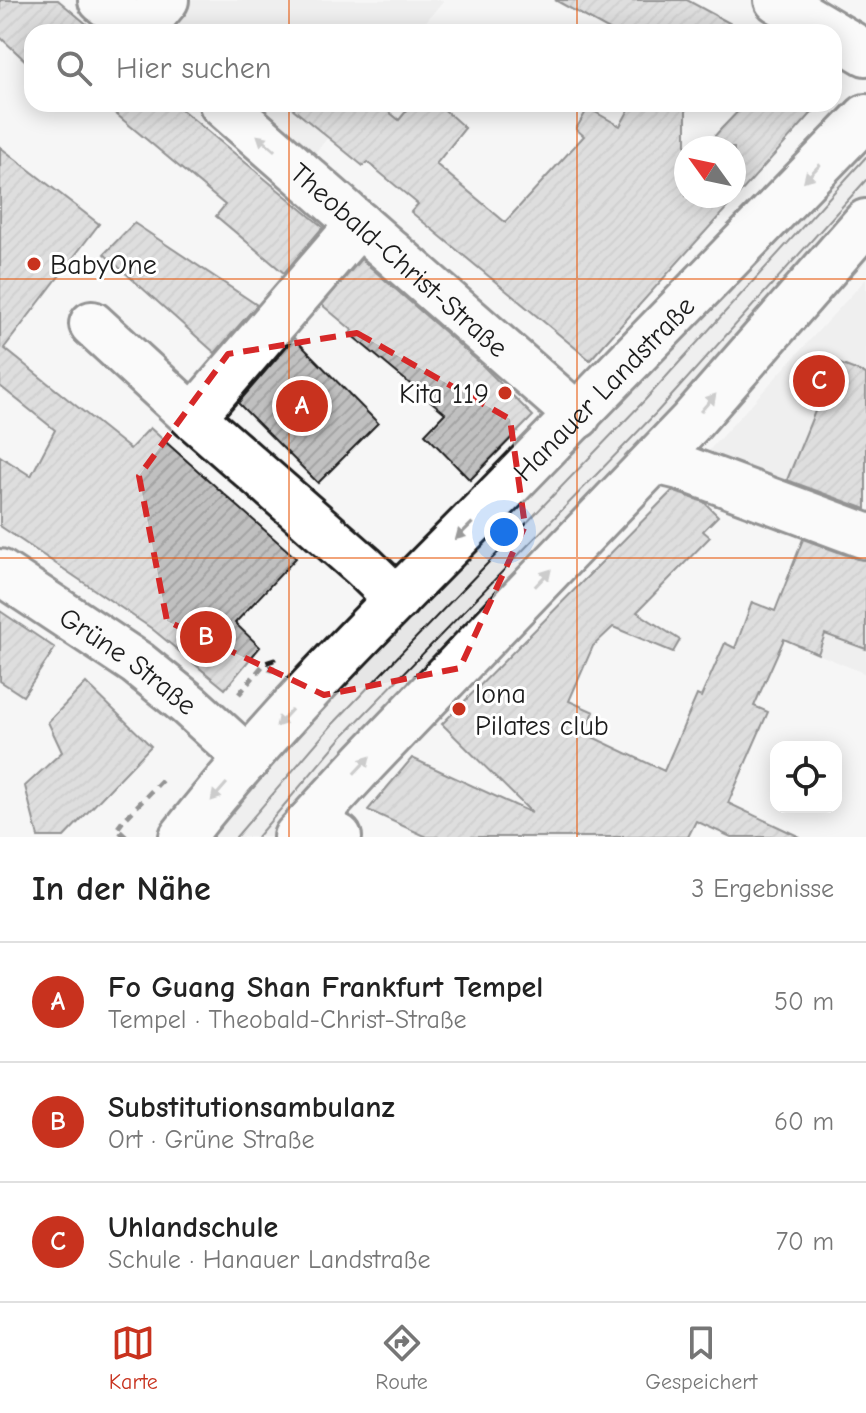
<!DOCTYPE html>
<html lang="de">
<meta charset="utf-8">
<style>
:root{--surface:#fff;--page:#f2f2f2;--text:#222;--muted:#767676;--line:#e0e0e0;--accent:#c8321e}
body{margin:0;font-family:"Comic Neue",sans-serif;background:var(--page);color:var(--text)}
.controls{position:absolute;right:24px;bottom:24px;display:grid;overflow:hidden;border-radius:16px;box-shadow:0 4px 20px #0003}
.controls button{width:72px;height:72px;display:grid;place-items:center;padding:0;border:0;border-bottom:2px solid var(--line);background:var(--surface);color:var(--text);font:40px sans-serif}
.compass{position:absolute;left:674px;top:136px;width:72px;height:72px;border-radius:50%;background:var(--surface);box-shadow:0 4px 20px #0003;rotate:303deg}
.you{position:absolute;left:504px;top:532px;width:28px;height:28px;margin:-20px;border:6px solid #fff;border-radius:50%;background:#1a73e8;box-shadow:0 0 0 12px #1a73e833}
.badge{display:grid;place-items:center;width:52px;height:52px;border-radius:50%;background:var(--accent);color:#fff;font-size:26px;font-weight:700}
.pin{position:absolute;translate:-50% -50%;border:4px solid #fff;box-shadow:0 2px 8px #0006}
.list{margin:0;padding:0;list-style:none}
h2{display:flex;justify-content:space-between;align-items:center;height:104px;margin:0;padding:0 32px;font-size:34px}
h2 small{font-size:26px;font-weight:400;color:var(--muted)}
.list li{display:grid;grid-template-columns:52px 1fr auto;gap:24px;align-items:center;box-sizing:border-box;height:120px;padding:0 32px;border-top:2px solid var(--line)}
.list b{display:block;font-size:30px;white-space:nowrap}
.list p{margin:0;font-size:26px;white-space:nowrap;color:var(--muted)}
.list em{font-size:26px;font-style:normal;color:var(--muted)}
.icon{flex:none;width:44px;height:44px;fill:none;stroke:currentColor;stroke-width:2;stroke-linecap:round;stroke-linejoin:round}
.map{position:relative;flex:none;width:866px;height:837px;overflow:hidden}
.search{position:absolute;background:var(--surface);box-shadow:0 4px 20px #0003;left:24px;right:24px;top:24px;height:88px;display:flex;align-items:center;gap:20px;box-sizing:border-box;padding:0 28px;border-radius:24px;color:var(--muted);font-size:30px}
.sheet{height:464px;background:var(--surface)}
nav{display:flex;justify-content:space-around;align-items:center;box-sizing:border-box;height:112px;border-top:2px solid var(--line);background:var(--surface);font-size:22px;color:var(--muted)}
nav a{display:grid;justify-items:center;gap:4px}
nav .on{color:var(--accent)}
.map>svg:first-child{display:block}
.built{fill:#e6e6e6}
.building{fill:url(#building-hatch);stroke:#1c1c1c;stroke-width:2}
.lines{fill:none;stroke-linecap:round;stroke-linejoin:round}
.minor-casing{stroke:#1c1c1c;stroke-width:50}
.major-casing{stroke:#1c1c1c;stroke-width:50}
.path{stroke:#1c1c1c;stroke-width:5;stroke-dasharray:8 6;stroke-linecap:butt}
.minor{stroke:#fff;stroke-width:44}
.major{stroke:#fff;stroke-width:44}
.tram{stroke:#1c1c1c;stroke-width:2}
.oneway{fill:#999}
.marked{fill:none;stroke:#d62828;stroke-width:6;stroke-dasharray:16 10;stroke-linejoin:round}
.grid{fill:none;stroke:#e8590c;stroke-width:2;stroke-opacity:0.55}
.poi-dot{fill:#c8321e;stroke:#fff;stroke-width:3}
.labels{text-anchor:middle;stroke-width:6;stroke-linejoin:round;paint-order:stroke}
.street-label{font-size:28px;fill:#1c1c1c;stroke:#fff}
.poi-label{font-size:28px;fill:#1c1c1c;stroke:#fff;text-anchor:start}
</style>
<div class="map">
<svg width="866" height="837" viewBox="0 0 866 837">
<defs>
<pattern id="building-hatch" width="6" height="6" patternUnits="userSpaceOnUse" patternTransform="scale(2)"><rect width="6" height="6" fill="#c0c0c0"/><path d="M-1 1l2-2M0 6l6-6M5 7l2-2" fill="none" stroke="#a4a4a4"/></pattern>
</defs>
<rect width="100%" height="100%" fill="#f6f6f6"/>
<filter id="ink" filterUnits="userSpaceOnUse"><feTurbulence type="fractalNoise" baseFrequency=".0125" numOctaves="2"/><feDisplacementMap in="SourceGraphic" scale="16" xChannelSelector="R" yChannelSelector="G"/><feConvolveMatrix kernelMatrix="1 2 1 2 8 2 1 2 1" color-interpolation-filters="sRGB"/></filter>
<g filter="url(#ink)">
<path class="built" d="M 140,0 L 444,0 L 417,32 L 176,32 Z
M 258,104 L 356,104 L 314,154 Z
M 866,141 L 866,200 L 778,303 L 272,837 L 210,837 L 231,803 L 296,726 Z
M 866,279 L 866,674 L 818,654 L 857,551 L 680,482 Z"/>
<path class="building" d="M 0,0 L 58,0 L 96,32 L 32,32 L 32,67 L 0,37 Z
M 555,0 L 687,0 L 746,32 L 613,32 Z
M 104,104 L 175,104 L 323,227 L 284,273 L 216,216 L 225,205 Z
M 287,104 L 379,104 L 399,120 L 412,104 L 438,104 L 465,128 L 436,164 L 505,222 L 584,136 L 576,129 L 588,108 L 620,126 L 632,104 L 686,104 L 686,196 L 734,196 L 734,148 L 704,148 L 721,129 L 745,104 L 820,104 L 590,360 L 411,212 L 418,204 L 367,162 L 363,166 Z
M 0,147 L 99,224 L 4,348 L 130,449 L 150,428 L 296,558 L 235,623 L 260,647 L 225,689 L 151,628 L 0,526 L 0,456 L 31,476 L 55,430 L 0,386 Z
M 134,223 L 257,305 L 215,353 L 104,254 Z
M 361,259 L 480,363 L 533,416 L 470,480 L 425,434 L 445,413 L 350,334 L 352,330 L 322,305 Z
M 294,338 L 378,423 L 318,483 L 238,403 Z
M 835,362 L 866,374 L 866,509 L 787,480 Z
M 672,491 L 704,502 L 718,516 L 703,531 L 710,537 L 637,612 L 680,640 L 673,652 L 613,627 L 593,646 L 569,701 L 594,712 L 584,733 L 664,771 L 697,695 L 701,697 L 725,643 L 735,648 L 752,602 L 775,611 L 803,539 L 857,559 L 866,560 L 866,649 L 825,634 L 818,654 L 784,639 L 754,706 L 768,712 L 728,803 L 800,837 L 731,837 L 696,821 L 688,837 L 427,837 L 368,810 L 412,758 L 532,813 L 442,724 Z
M 0,611 L 55,648 L 23,696 L 0,681 Z
M 86,683 L 151,746 L 64,837 L 38,837 L 25,786 L 62,752 L 48,722 Z"/>
<g class="lines">
<g class="minor-casing">
<g id="minor">
<path d="M 101,0 L 141,32"/>
<path d="M 777,0 L 831,32"/>
<path d="M 140,31 L 166,0"/>
<path d="M 834,34 L 866,53"/>
<path id="s1" d="M 222,104 L 578,416"/>
<path d="M 92,324 L 193,417 L 363,566 L 397,599"/>
<path d="M 193,417 L 359,224"/>
<path d="M 655,461 L 680,467 L 866,536"/>
<path id="s2" d="M 0,572 L 137,663 L 189,705 L 248,759"/>
<path d="M 309,823 L 339,837"/>
</g>
</g>
<g class="major-casing">
<g id="major">
<path id="s3" d="M 182,837 C 279,713 393,603 503,491 C 625,367 746,242 866,117"/>
<path d="M 296,837 L 365,762 L 691,422 L 866,222"/>
</g>
</g>
<path class="path" d="M 239,694 L 265,663 L 274,660 L 270,672
M 126,837 L 117,829 L 123,821 L 165,777"/>
<use href="#minor" class="minor"/>
<use href="#major" class="major"/>
<path class="tram" d="M 236,837 L 331,726 L 645,400 L 866,157
M 257,837 L 342,737 L 657,412 L 866,180"/>
</g>
<defs><path id="oneway-solid" d="M-6-.8H1V-3.2L6.5 0L1 3.2V.8H-6Z" transform="scale(2)"/></defs>
<g class="oneway">
<use href="#oneway-solid" transform="translate(266 143) rotate(-139)"/>
<use href="#oneway-solid" transform="translate(812 173) rotate(134)"/>
<use href="#oneway-solid" transform="translate(708 403) rotate(-49)"/>
<use href="#oneway-solid" transform="translate(464 531) rotate(135)"/>
<use href="#oneway-solid" transform="translate(543 578) rotate(-47)"/>
<use href="#oneway-solid" transform="translate(284 718) rotate(132)"/>
<use href="#oneway-solid" transform="translate(362 765) rotate(-47)"/>
<use href="#oneway-solid" transform="translate(219 792) rotate(131)"/>
</g>
</g>
<path d="M0 0H866V837H0ZM 357,333 L 510,419 L 525,526 L 460,668 L 324,695 L 167,621 L 139,476 L 228,354 Z" fill="#f6f6f6" fill-opacity=".55" fill-rule="evenodd"/>
<path class="marked" d="M 357,333 L 510,419 L 525,526 L 460,668 L 324,695 L 167,621 L 139,476 L 228,354 Z"/>
<path class="grid" d="M 289,0 L 289,32M 577,0 L 577,32M 289,104 L 289,837M 577,104 L 577,837M 0,279 L 866,279M 0,558 L 866,558"/>
<g class="poi-dot">
<circle cx="34" cy="264" r="8"/>
<circle cx="505" cy="393" r="8"/>
<circle cx="459" cy="709" r="8"/>
</g>
<g class="labels">
<g class="street-label">
<text dy="10" stroke="none"><textPath href="#s1" startOffset="236">Theobald-Christ-Straße</textPath></text>
<text dy="10" stroke="none"><textPath href="#s3" startOffset="616">Hanauer Landstraße</textPath></text>
<text dy="10" stroke="none"><textPath href="#s2" startOffset="156">Grüne Straße</textPath></text>
</g>
<g class="poi-label">
<text x="50" y="274">BabyOne</text>
<text x="489" y="403" text-anchor="end">Kita 119</text>
<text x="475" y="703">lona<tspan x="475" dy="32">Pilates club</tspan></text>
</g>
</g>
</svg>
<div class="controls">
<button><svg class="icon" aria-label="locate" viewBox="0 0 24 24"><circle cx="12" cy="12" r="6"/><path d="M12 2v4M12 18v4M2 12h4M18 12h4"/></svg></button>
</div>
<svg class="compass" viewBox="-18 -18 36 36"><path d="M0-13l5 13h-10z" fill="#e53935"/><path d="M0 13l5-13h-10z" fill="#767676"/></svg>
<div class="you"></div>
<div class="pin badge" style="left:302px;top:406px">A</div>
<div class="pin badge" style="left:206px;top:637px">B</div>
<div class="pin badge" style="left:819px;top:381px">C</div>
<div class="search"><svg class="icon" aria-label="search" viewBox="0 0 24 24"><circle cx="10" cy="10" r="6"/><path d="M15 15l6 6"/></svg>Hier suchen</div>
</div>
<section class="sheet">
<h2>In der Nähe<small>3 Ergebnisse</small></h2>
<ul class="list">
<li><span class="badge">A</span><div><b>Fo Guang Shan Frankfurt Tempel</b><p>Tempel · Theobald-Christ-Straße</p></div><em>50 m</em></li>
<li><span class="badge">B</span><div><b>Substitutionsambulanz</b><p>Ort · Grüne Straße</p></div><em>60 m</em></li>
<li><span class="badge">C</span><div><b>Uhlandschule</b><p>Schule · Hanauer Landstraße</p></div><em>70 m</em></li>
</ul>
</section>
<nav>
<a class="on"><svg class="icon" aria-label="map" viewBox="0 0 24 24"><path d="M3 6l6-2 6 2 6-2v14l-6 2-6-2-6 2zM9 4v14M15 6v14"/></svg>Karte</a>
<a><svg class="icon" aria-label="directions" viewBox="0 0 24 24"><path d="M12 3l9 9-9 9-9-9zM9 14v-3h6M13 9l2 2-2 2"/></svg>Route</a>
<a><svg class="icon" aria-label="saved" viewBox="0 0 24 24"><path d="M7 4h10v16l-5-4-5 4z"/></svg>Gespeichert</a>
</nav>
